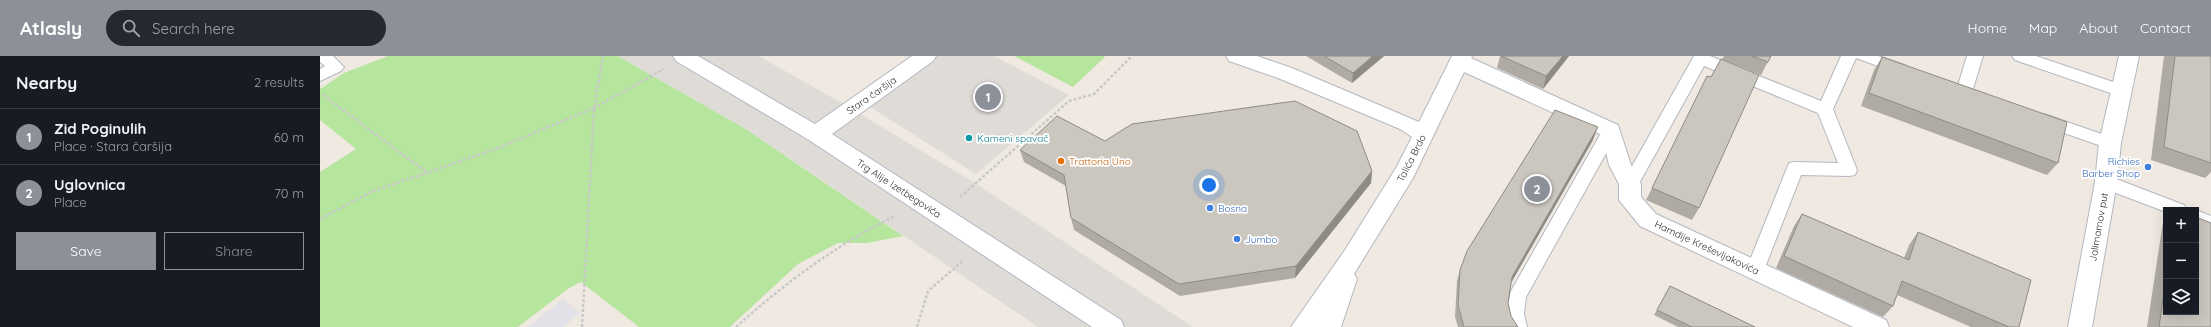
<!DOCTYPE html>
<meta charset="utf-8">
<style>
:root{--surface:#171b24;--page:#242831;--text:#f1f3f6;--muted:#9ea1a6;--line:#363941;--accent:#8c9099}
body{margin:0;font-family:Quicksand,sans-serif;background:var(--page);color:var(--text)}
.controls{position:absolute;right:12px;bottom:12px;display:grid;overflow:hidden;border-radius:0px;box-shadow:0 4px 16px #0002}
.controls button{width:36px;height:36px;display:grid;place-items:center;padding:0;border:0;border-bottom:1px solid var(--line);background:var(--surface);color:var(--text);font:20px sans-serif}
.you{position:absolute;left:889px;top:129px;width:14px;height:14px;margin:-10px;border:3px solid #fff;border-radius:50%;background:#1a73e8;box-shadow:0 0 0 6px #1a73e833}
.badge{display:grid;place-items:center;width:26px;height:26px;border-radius:50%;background:var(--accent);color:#fff;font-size:13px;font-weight:700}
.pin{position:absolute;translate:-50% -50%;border:2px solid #fff;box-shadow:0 1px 4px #0006}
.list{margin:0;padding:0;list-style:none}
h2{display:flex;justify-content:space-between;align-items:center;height:52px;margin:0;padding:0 16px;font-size:17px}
h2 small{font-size:13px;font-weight:400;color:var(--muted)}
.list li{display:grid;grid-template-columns:26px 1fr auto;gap:12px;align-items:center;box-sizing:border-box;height:56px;padding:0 16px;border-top:1px solid var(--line)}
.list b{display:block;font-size:15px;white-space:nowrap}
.list p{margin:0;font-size:13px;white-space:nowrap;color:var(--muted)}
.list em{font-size:13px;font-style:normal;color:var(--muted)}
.actions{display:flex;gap:8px;padding:12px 16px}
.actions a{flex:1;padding:9px 0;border:1px solid var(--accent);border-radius:0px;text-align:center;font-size:14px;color:var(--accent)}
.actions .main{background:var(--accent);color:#fff}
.icon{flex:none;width:22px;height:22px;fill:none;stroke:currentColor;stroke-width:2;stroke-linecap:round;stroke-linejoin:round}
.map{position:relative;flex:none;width:1891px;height:271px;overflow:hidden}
header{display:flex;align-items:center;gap:24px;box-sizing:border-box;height:56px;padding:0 20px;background:var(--accent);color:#fff}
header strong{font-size:19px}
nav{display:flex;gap:22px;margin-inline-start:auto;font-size:14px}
.search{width:280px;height:36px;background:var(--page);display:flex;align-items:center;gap:10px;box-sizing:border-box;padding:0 14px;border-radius:22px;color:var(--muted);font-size:15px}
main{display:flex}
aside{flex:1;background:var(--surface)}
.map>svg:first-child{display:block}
.industrial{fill:#e3e1e8}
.green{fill:#b6e59e}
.plaza{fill:#dfdcd8}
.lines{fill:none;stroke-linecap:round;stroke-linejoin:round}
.lane-casing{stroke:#b4b7c1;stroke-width:2}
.street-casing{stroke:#b4b7c1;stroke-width:2}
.path{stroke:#c9c9c9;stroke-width:2.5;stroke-dasharray:3 2;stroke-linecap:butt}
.lane{fill:#fff;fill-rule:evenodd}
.street{fill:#fff;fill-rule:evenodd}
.wall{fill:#afaba4}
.shaded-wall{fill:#8e8b86}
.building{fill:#cbc7bf;stroke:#8e8b86}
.culture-dot{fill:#0f9aa8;stroke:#fff;stroke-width:1.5}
.food-dot{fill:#e8710a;stroke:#fff;stroke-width:1.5}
.shop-dot{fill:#3f7fe0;stroke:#fff;stroke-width:1.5}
.labels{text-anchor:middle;stroke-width:3.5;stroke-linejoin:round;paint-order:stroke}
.street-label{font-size:10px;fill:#2e2e2e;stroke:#fff}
.culture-label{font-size:10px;fill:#0d838f;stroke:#fff;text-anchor:start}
.food-label{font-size:10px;fill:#c56008;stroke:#fff;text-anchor:start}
.shop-label{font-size:10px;fill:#366cbe;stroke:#fff;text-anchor:start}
</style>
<header>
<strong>Atlasly</strong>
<div class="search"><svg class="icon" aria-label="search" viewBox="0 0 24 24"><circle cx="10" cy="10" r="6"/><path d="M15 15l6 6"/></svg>Search here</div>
<nav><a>Home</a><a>Map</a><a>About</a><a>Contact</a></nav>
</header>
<main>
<aside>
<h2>Nearby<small>2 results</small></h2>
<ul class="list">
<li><span class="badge">1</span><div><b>Zid Poginulih</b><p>Place · Stara čaršija</p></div><em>60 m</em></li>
<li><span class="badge">2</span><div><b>Uglovnica</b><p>Place</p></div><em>70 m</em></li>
</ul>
<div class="actions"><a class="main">Save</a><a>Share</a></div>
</aside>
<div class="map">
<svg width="1891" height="271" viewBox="0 0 1891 271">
<rect width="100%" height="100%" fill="#efe9e1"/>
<path class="industrial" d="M 243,243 L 260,257 L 243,271 L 208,271 Z"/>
<path class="green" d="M 68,0 L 298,0 L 426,73 L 583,180 L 547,187 L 518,187 L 478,208 L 410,271 L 319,271 L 261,226 L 249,232 L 198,271 L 0,271 L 0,116 L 36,93 L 0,64 L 0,33 L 24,17 Z
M 694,0 L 784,0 L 785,1 L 753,31 Z"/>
<path class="plaza" d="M 298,0 L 439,0 L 532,53 L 655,127 L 873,271 L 718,271 L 426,73 Z
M 604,0 L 674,0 L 749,39 L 656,118 L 542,46 Z"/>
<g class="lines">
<g class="lane-casing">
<path id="lane" d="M 0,0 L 13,0 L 24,11 L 21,15 L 0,25 L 0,13 L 5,10 L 0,6 Z
M 1374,0 L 1390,0 L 1501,45 L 1521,0 L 1558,0 L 1585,9 L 1588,13 L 1585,17 L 1580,18 L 1536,2 L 1513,53 L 1537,114 L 1535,119 L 1529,120 L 1481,119 L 1444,214 L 1441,219 L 1435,221 L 1429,219 L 1426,214 L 1469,107 L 1475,106 L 1518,107 L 1498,57 L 1384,10 L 1316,133 L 1310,135 L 1304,133 L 1302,128 Z
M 1647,0 L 1663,0 L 1652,36 L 1650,40 L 1644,42 L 1638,40 L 1636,36 Z
M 1692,0 L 1716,0 L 1808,31 L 1810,35 L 1808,39 L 1802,41 L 1796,39 L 1695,4 Z
M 1724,58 L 1796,83 L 1798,87 L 1796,91 L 1790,93 L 1718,68 L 1716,64 L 1718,60 Z
M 1291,68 L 1297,70 L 1299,74 L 1206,241 L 1204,258 L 1207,271 L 1189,271 L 1186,258 L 1191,235 L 1285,70 Z
M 1786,119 L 1864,149 L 1867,154 L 1846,154 L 1846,156 L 1780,131 L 1778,126 L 1780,121 Z
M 1876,154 L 1891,160 L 1891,174 L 1876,168 Z"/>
</g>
<g class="street-casing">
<path id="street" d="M 353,0 L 378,0 L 495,68 L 592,0 L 616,0 L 613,5 L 512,78 L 801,264 L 804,271 L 772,271 L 489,84 L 356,5 Z
M 906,0 L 937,0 L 972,12 L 1099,66 L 1132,0 L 1152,0 L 1151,2 L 1298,69 L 1311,109 L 1321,128 L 1321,141 L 1336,158 L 1566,264 L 1569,271 L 1533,271 L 1320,170 L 1299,144 L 1299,128 L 1289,109 L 1282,79 L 1144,16 L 1093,122 L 1034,218 L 1037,223 L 1021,271 L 971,271 L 1025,194 L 1076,112 L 1092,81 L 1080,73 L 958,22 L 909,5 Z
M 1799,0 L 1819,0 L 1801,87 L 1797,126 L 1772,271 L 1748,271 L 1775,126 L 1779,87 Z"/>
</g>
<path class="path" d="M 3,39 L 106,116
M 640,141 L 749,45 L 774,38 L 812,0
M 0,163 L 51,136 L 178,92 L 274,52 L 344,13
M 262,271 L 274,52 L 283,0
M 416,271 C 465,227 516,189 575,160
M 597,271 L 608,235 L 644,204"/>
<use href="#lane" class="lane"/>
<use href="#street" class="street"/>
</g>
<path class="wall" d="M 986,0 L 1064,0 L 1032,27 Z
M 1180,0 L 1249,0 L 1223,33 L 1177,12 Z
M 1404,0 L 1451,0 L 1441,19 L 1402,3 Z
M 1844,0 L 1891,0 L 1891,116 L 1885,122 L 1831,104 Z
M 1562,1 L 1738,107 L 1727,119 L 1541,50 L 1554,14 Z
M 1391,21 L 1379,152 L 1372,164 L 1326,144 L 1332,132 Z
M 1273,84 L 1191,227 L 1188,247 L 1191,260 L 1198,271 L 1138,271 L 1135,261 L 1137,225 L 1140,214 Z
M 785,85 L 1052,115 L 1051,127 L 975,222 L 860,240 L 754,174 L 751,162 L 746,130 L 704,106 L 700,94 Z
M 1482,158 L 1584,202 L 1589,189 L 1598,176 L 1699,271 L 1651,271 L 1577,239 L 1573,250 L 1563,261 L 1456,212 L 1474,170 Z
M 1846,163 L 1846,256 L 1891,271 L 1827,271 L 1843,166 Z
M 1350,230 L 1435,271 L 1358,271 L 1334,259 Z"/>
<path class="shaded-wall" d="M 1053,0 L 1064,0 L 1032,27 L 1033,17 Z
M 1243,0 L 1249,0 L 1223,33 L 1226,20 Z
M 1278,71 L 1273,84 L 1188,232 L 1192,221 Z
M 1052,115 L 1051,127 L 975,222 L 976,210 Z"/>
<path class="building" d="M 1004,0 L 1053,0 L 1033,17 Z
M 1181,0 L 1243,0 L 1226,20 Z
M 1432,0 L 1451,0 L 1448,6 Z
M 1855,0 L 1891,0 L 1891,107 L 1844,91 Z
M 1562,1 L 1747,66 L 1738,107 L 1549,37 Z
M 1401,3 L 1439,19 L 1379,152 L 1332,132 L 1387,20 L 1391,21 Z
M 975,45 L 1037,75 L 1052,115 L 976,210 L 859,228 L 751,162 L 744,119 L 700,94 L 737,60 L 785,85 L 812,68 Z
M 1235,54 L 1278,71 L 1192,221 L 1188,247 L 1191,260 L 1198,271 L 1144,271 L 1138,249 L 1140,214 L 1147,195 Z
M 1482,158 L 1589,204 L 1598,176 L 1711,224 L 1699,271 L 1689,271 L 1582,225 L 1573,250 L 1464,200 Z
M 1876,161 L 1891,167 L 1891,271 L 1839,271 L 1846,223 L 1846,256 L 1876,256 Z
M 1350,230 L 1435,271 L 1372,271 L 1337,254 Z"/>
<circle class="culture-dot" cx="649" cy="82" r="4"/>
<circle class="food-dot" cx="741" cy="105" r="4"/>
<g class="shop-dot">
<circle cx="1828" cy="111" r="4"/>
<circle cx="890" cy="152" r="4"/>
<circle cx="917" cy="183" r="4"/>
</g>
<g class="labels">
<g class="street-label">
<text transform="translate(551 39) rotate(-35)" y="4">Stara čaršija</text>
<text transform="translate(1091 102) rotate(-63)" y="4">Talića Brdo</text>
<text transform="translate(579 132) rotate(33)" y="4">Trg Alije Izetbegovića</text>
<text transform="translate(1778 171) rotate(-80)" y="4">Jalimamov put</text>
<text transform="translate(1387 191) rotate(25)" y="4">Hamdije Kreševljakovića</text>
</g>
<g class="culture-label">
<text x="657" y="86">Kameni spavač</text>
</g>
<g class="food-label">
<text x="749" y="109">Trattoria Uno</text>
</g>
<g class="shop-label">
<text x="1820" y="109" text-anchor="end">Richies<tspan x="1820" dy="12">Barber Shop</tspan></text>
<text x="898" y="156">Bosna</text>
<text x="925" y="187">Jumbo</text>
</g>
</g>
</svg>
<div class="controls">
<button>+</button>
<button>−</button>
<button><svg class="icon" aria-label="layers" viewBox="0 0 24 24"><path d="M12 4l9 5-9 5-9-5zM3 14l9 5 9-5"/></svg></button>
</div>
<div class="you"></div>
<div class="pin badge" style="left:668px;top:41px">1</div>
<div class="pin badge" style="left:1217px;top:133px">2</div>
</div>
</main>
